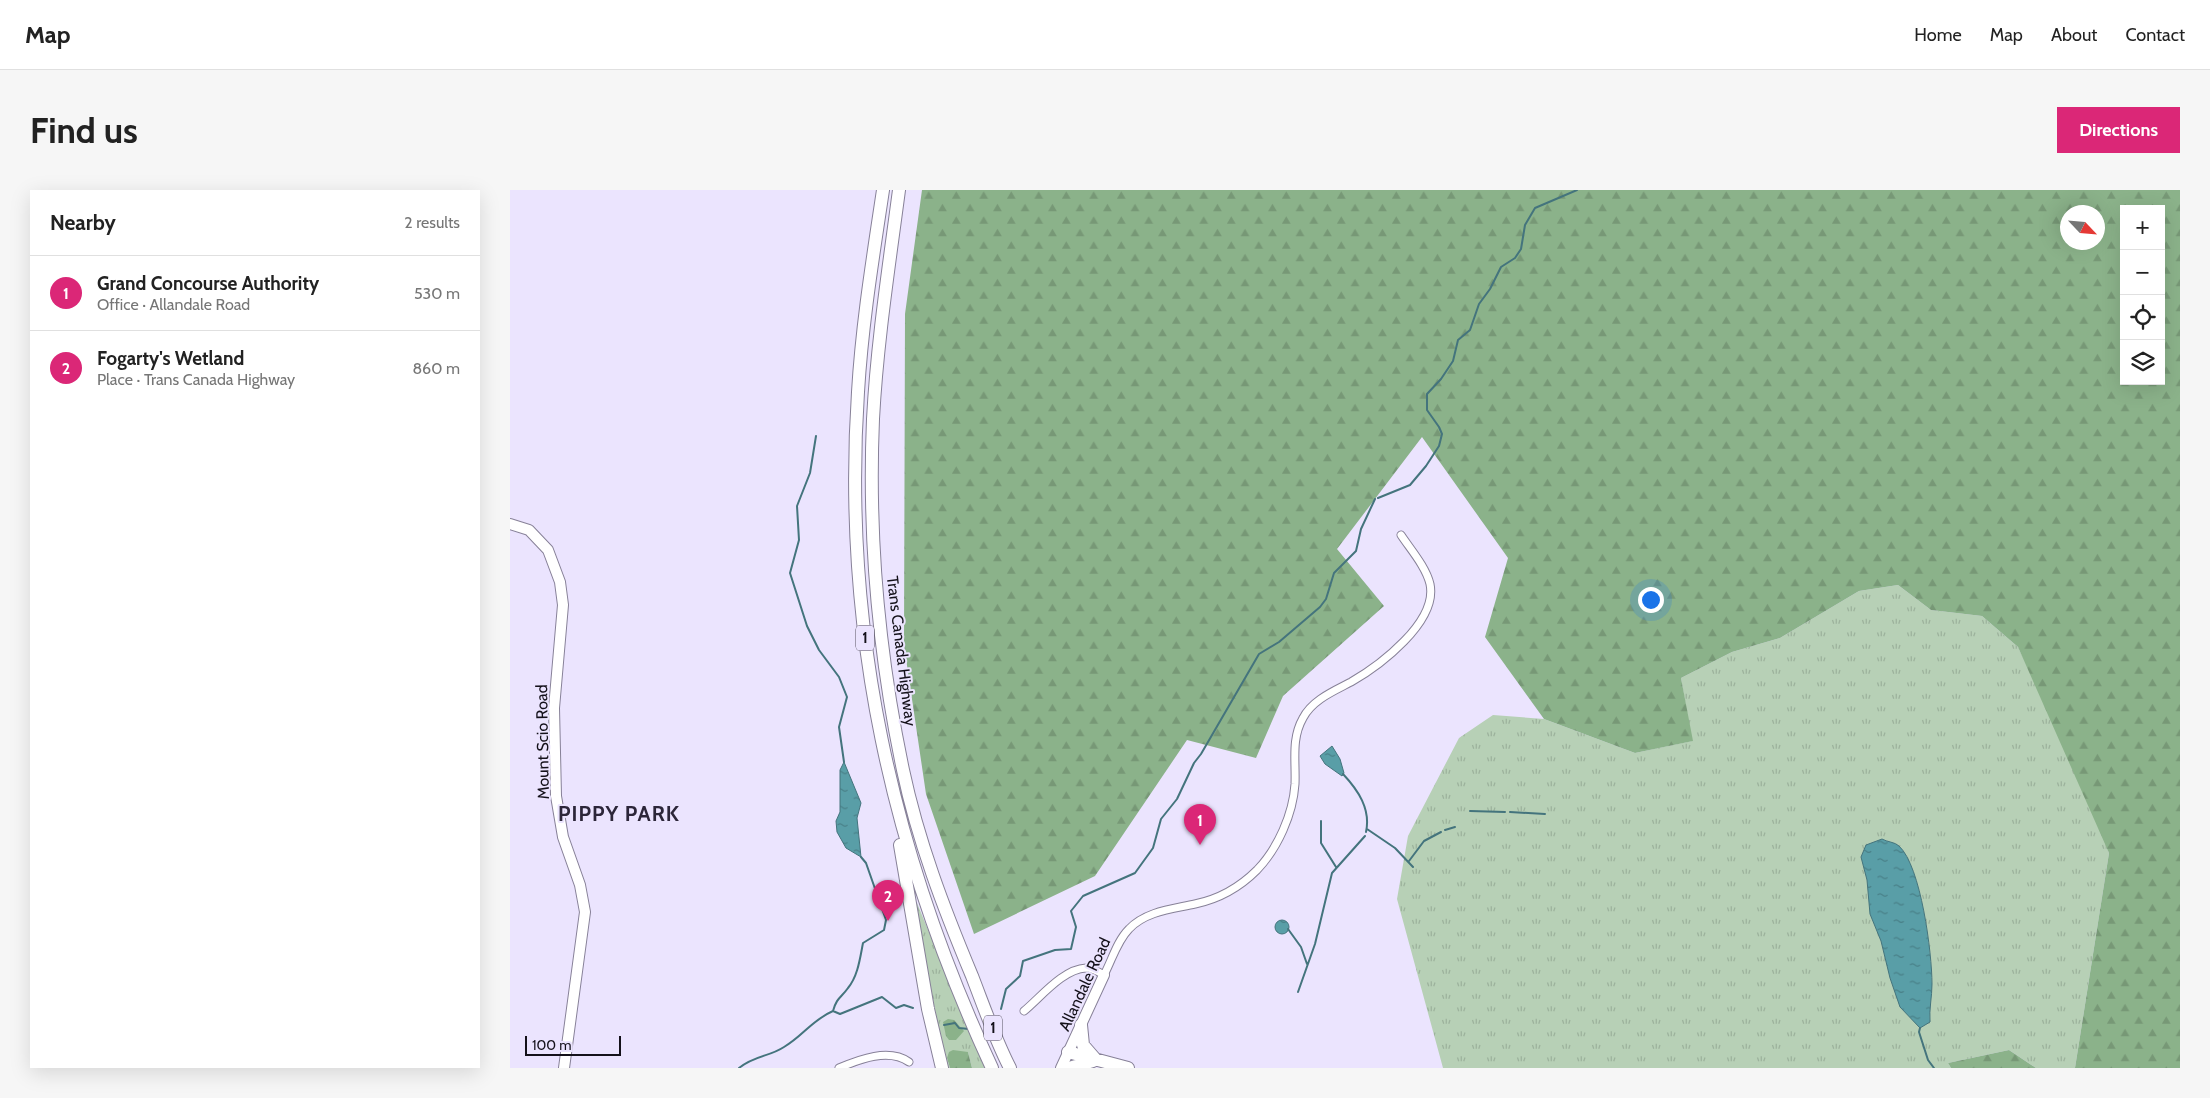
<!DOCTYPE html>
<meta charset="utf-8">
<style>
:root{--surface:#fff;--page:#f6f6f6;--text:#222;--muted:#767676;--line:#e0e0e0;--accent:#db2777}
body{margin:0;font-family:Cabin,sans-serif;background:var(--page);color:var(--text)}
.controls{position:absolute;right:15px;top:15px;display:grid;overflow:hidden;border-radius:0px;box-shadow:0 5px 20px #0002}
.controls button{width:45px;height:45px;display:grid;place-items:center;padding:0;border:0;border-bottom:1px solid var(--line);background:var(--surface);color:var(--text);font:25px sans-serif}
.compass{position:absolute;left:1550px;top:15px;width:45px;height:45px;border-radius:50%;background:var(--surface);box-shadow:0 5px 20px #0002;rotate:116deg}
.scale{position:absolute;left:15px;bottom:12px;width:96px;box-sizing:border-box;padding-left:5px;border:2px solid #14111a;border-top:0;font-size:14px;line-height:18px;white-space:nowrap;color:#14111a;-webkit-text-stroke:4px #ebe4fe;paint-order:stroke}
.you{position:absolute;left:1140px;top:409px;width:18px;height:18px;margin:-12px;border:4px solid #fff;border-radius:50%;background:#1a73e8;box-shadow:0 0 0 8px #1a73e833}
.badge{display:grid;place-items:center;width:32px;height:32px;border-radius:50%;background:var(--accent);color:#fff;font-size:16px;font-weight:700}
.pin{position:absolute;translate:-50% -41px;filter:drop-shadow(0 1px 2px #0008)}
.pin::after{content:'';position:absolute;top:26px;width:18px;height:15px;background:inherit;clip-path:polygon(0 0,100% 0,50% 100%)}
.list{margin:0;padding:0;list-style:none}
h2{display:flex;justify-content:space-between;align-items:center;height:65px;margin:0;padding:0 20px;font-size:21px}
h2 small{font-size:16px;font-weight:400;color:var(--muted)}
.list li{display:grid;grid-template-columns:32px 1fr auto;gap:15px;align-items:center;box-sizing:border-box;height:75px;padding:0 20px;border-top:1px solid var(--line)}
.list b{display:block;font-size:19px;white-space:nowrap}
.list p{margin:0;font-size:16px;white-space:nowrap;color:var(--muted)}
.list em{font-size:16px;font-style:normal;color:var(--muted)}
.icon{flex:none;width:28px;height:28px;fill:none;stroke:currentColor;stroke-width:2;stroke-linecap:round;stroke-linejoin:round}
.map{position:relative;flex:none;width:1670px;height:878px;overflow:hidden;border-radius:0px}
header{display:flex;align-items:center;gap:30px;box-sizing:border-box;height:70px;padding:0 25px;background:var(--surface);border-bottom:1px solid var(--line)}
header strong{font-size:24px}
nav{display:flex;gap:28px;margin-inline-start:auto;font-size:18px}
.intro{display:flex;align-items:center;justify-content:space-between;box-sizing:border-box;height:120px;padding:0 30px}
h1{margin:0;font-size:35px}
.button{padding:12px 22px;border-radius:0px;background:var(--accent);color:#fff;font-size:18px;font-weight:700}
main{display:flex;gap:30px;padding:0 30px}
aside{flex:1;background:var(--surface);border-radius:0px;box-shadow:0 5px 20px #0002}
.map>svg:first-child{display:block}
.grass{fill:url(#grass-tufts)}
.forest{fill:url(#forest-firs);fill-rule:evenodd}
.water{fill:url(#water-ripples);stroke:#44747d}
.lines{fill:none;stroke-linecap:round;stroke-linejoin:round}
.stream{stroke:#44747d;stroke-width:2}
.street-casing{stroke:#878198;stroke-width:9}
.secondary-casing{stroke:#878198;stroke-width:12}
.highway-casing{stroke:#878198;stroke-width:14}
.street{stroke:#fff;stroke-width:7}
.secondary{stroke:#fff;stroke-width:10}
.highway{stroke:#fff;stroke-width:12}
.labels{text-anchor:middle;stroke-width:4;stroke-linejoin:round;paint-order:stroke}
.shield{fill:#ebe4fe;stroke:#54505e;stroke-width:1}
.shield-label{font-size:15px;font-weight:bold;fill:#14111a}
.street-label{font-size:16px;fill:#14111a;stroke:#ebe4fe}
.district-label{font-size:21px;font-weight:bold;letter-spacing:1px;fill:#2c2639;stroke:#ebe4fe}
</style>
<header>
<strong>Map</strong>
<nav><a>Home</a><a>Map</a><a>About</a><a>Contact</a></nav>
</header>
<div class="intro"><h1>Find us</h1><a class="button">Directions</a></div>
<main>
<aside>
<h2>Nearby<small>2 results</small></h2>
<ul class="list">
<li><span class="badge">1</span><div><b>Grand Concourse Authority</b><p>Office · Allandale Road</p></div><em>530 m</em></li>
<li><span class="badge">2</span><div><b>Fogarty's Wetland</b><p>Place · Trans Canada Highway</p></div><em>860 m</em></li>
</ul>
</aside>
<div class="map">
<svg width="1670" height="878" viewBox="0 0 1670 878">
<defs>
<pattern id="grass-tufts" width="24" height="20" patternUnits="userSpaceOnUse" patternTransform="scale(1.25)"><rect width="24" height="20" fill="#b7d0b6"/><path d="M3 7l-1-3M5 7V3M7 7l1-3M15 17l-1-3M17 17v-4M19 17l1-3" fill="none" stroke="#9cb29c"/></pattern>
<pattern id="forest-firs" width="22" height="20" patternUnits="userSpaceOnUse" patternTransform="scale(1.25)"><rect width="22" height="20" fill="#8bb28a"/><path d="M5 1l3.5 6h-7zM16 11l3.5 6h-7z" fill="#779876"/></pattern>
<pattern id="water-ripples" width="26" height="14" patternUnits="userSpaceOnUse" patternTransform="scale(1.25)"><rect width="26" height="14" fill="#599ea7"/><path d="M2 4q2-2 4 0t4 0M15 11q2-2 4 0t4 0" fill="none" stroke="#487f87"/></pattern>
</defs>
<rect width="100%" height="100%" fill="#ebe4fe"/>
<path class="grass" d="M 1388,395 L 1421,420 L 1472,426 L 1508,457 L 1578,601 L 1599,663 L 1565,878 L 1526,878 L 1499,860 L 1438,873 L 1441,878 L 933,878 L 887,709 L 898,646 L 949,548 L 983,525 L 1034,529 L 1125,563 L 1182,551 L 1171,488 L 1222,462 L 1270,448 L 1349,401 Z
M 404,710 L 407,713 L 475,878 L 462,878 L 458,862 L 451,862 L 437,868 L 440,878 L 436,878 Z"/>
<path class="forest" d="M 412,0 L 1670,0 L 1670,878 L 1565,878 L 1599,663 L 1508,457 L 1472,426 L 1421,420 L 1388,395 L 1349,401 L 1270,448 L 1222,462 L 1171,488 L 1183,551 L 1125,563 L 1034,529 L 975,447 L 998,368 L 912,247 L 827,359 L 874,416 L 773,506 L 746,568 L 677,550 L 585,686 L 464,744 L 416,604 L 394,455 L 395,124 ZM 1614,19 L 1651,19 L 1651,191 L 1614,191 ZM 1588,22 L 1588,52 L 1558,52 L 1558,22 Z
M 438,829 L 444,830 L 454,841 L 446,850 L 439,850 L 436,846 L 433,832 Z
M 443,860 L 458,862 L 462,878 L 440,878 L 437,868 L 439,862 Z
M 1499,860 L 1526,878 L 1441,878 L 1438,873 Z"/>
<path class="water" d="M 822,556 L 830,569 L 834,583 L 832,586 L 815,574 L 810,566 Z
M 334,572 L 351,613 L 347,628 L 351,667 L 336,658 L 327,642 L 326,631 L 330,622 L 330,580 Z
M 1372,649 C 1377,652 1385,652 1389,656 C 1411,676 1422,763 1422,794 C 1422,807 1419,819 1420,832 L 1410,838 L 1390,817 L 1380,788 L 1371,751 L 1360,724 L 1357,690 L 1351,667 L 1356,655 Z
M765 737a7 7 0 1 1 14 0a7 7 0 1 1-14 0Z"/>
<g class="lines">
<path class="stream" d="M 306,246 L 300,283 L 287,316 L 289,350 L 280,383 L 297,436 L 309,460 L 329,487 L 337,507 L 329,537 L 334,572
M 868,308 L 900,295 L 916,276 L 929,256 L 932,244 L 929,237 L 917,220 L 917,204 L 931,189 L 943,171 L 948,150 L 960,140 L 969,114 L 980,99 L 991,77 L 1005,68 L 1011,59 L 1015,35 L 1025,18 L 1067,0
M 833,584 C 848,600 861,619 856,642
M 960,621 L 995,622
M 1000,622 L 1035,624
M 811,631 L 811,653 L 826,677
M 857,639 L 885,658 L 903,677
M 935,640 L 945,637
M 899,671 L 914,651 L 931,642
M 778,739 L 791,757 L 797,774
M 788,802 L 805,754 L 822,683 L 855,646
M 491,819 L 496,799 L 510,786 L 513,771 L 545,760 L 561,759 L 566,737 L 561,721 L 573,706 L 625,683 L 643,658 L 651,629 L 667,609 L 684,573 L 691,564 L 749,464 L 769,452 L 810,417 L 816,409 L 824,383 L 846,361 L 851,339 L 865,309
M 323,821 C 327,807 331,808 338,798 C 348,786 350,768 353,753 L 374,740 L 376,730 L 356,673 L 351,667
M 434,835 L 445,833 L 449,838 L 459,839
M 1410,838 L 1409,842 L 1418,870 L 1424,878
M 229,878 C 245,865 259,867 274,857 C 293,846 302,830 323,821 L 330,824 L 372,807 L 386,818 L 394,815 L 403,818"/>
<g class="street-casing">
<path id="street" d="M 514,821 C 531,807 553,779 576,778 C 583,778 589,782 594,785 C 602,770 607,751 619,739 C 636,721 663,719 685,714 C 709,709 731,696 747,680 C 768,658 783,624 785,594 C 786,571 781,549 793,528 C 802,510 824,501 841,492 C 869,476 928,432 920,394 C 916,377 901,360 891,345
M 329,878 C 350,869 379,858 399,872"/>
</g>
<g class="secondary-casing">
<path id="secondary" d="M 0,334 L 19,340 L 38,360 L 50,392 L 53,415 L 44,518 L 46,606 L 53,647 L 70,695 L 75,722 L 54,878
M 551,878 L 594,785"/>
</g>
<g class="highway-casing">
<path id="highway" d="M 373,0 C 363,67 352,134 348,202 C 332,440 382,663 482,878
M 389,0 C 379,76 367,153 363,229 C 358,346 369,466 393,580 C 408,651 434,719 462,786 C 474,817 485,849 500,878
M 390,655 L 418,819 L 432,878
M 571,835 L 573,855 L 586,870
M 558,862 L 618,878
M 559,878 L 583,871"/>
</g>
<use href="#street" class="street"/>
<use href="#secondary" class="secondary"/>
<use href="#highway" class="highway"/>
</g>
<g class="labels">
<g class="shield">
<rect x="346" y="435.5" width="18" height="25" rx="4"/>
<rect x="474" y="825.5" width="18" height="25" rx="4"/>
</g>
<g class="shield-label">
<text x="355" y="453">1</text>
<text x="483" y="843">1</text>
</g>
<g class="street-label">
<text transform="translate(392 461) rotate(83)" y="6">Trans Canada Highway</text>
<text transform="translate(32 552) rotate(-91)" y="6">Mount Scio Road</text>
<text transform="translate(574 794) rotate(-65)" y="6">Allandale Road</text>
</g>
<g class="district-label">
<text x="109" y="631">PIPPY PARK</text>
</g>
</g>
</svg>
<div class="controls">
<button>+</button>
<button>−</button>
<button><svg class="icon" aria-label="locate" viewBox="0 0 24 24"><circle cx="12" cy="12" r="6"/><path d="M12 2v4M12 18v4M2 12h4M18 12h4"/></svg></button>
<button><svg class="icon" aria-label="layers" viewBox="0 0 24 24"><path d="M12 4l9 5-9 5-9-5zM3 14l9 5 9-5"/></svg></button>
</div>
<svg class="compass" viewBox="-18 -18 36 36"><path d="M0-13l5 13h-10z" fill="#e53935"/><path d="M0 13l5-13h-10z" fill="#767676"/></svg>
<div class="scale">100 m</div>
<div class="you"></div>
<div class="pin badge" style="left:690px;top:655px">1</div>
<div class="pin badge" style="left:378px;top:731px">2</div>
</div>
</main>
